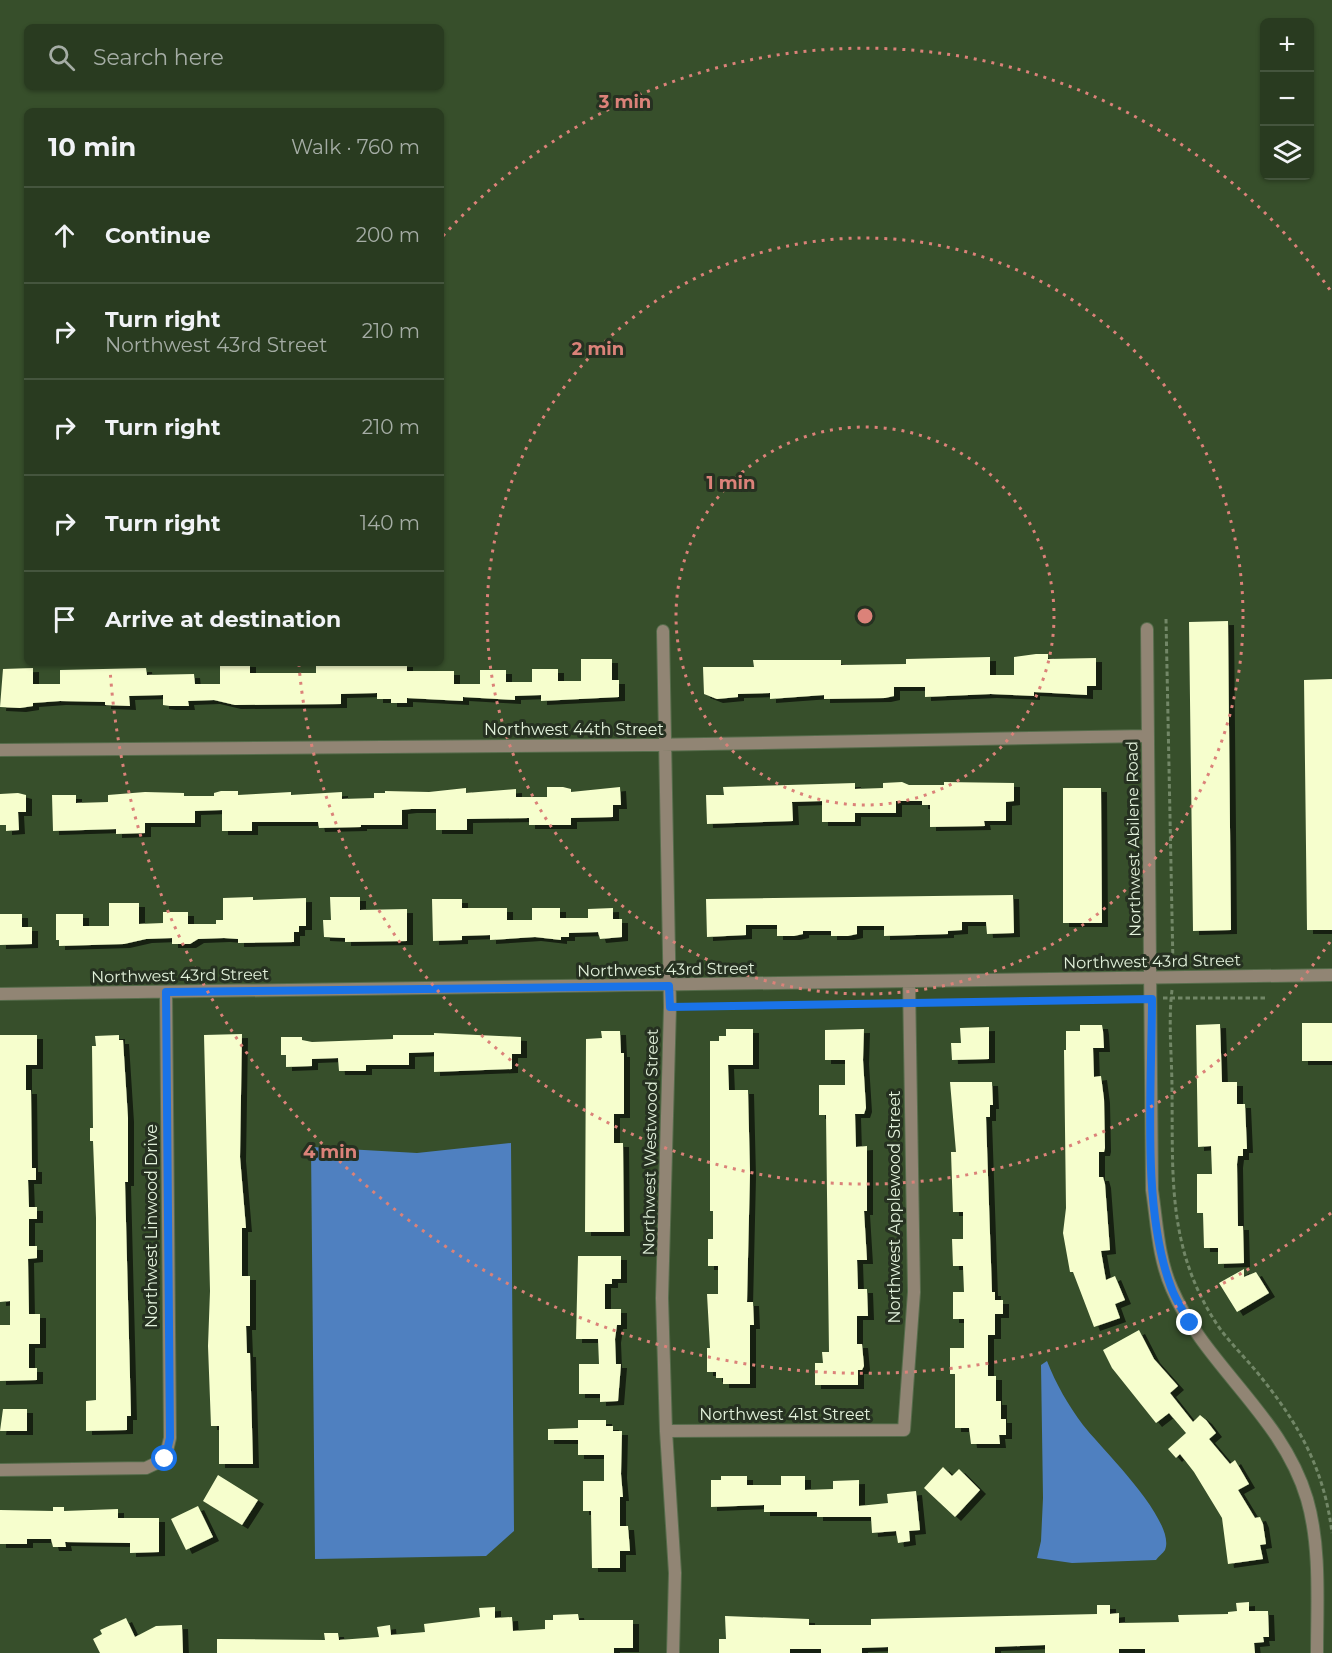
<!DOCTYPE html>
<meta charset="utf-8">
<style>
:root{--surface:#293b20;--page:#314229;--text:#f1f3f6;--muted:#a5ada5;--line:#45553e}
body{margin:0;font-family:Montserrat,sans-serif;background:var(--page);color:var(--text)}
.controls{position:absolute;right:18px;top:18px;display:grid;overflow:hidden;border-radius:9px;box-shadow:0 2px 4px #0004}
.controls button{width:54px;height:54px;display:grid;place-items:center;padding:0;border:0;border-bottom:2px solid var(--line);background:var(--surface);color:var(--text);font:30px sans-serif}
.stop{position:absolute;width:18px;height:18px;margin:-14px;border:4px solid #1a73e8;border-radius:50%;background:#fff}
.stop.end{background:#1a73e8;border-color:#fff;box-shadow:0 2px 6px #0008}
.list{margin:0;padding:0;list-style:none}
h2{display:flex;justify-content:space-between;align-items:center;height:78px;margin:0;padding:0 24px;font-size:26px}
h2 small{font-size:20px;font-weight:400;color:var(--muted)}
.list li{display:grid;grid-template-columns:39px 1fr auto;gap:18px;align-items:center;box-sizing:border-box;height:96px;padding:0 24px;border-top:2px solid var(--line)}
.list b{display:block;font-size:22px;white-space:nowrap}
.list p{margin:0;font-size:20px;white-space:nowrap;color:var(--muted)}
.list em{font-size:20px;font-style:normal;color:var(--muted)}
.icon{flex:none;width:33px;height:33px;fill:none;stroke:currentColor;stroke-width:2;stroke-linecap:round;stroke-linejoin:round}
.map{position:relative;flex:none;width:1332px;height:1653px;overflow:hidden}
.search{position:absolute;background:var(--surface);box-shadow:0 2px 4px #0004;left:24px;top:24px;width:420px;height:66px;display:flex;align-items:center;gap:15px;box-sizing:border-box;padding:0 21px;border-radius:9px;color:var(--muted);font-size:22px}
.panel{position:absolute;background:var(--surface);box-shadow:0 2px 4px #0004;left:24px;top:108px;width:420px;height:558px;border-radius:9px}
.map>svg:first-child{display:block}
.water{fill:#4f80c0}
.building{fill:#f6fecd;filter:url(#shadow)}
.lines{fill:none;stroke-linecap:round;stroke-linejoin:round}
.minor-casing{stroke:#566c4b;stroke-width:14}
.path{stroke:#728767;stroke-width:3;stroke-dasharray:4.5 3;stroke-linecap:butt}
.minor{stroke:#918574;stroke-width:12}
.route{stroke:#1a73e8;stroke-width:8}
.ring{fill:none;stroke:#db8279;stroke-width:3;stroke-dasharray:3 6}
.labels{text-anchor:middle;stroke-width:6;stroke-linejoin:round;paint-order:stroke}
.street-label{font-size:16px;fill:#e2f1db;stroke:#263121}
.centre{fill:#db8279;stroke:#263121;stroke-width:3}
.ring-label{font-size:18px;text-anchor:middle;font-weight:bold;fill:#db8279;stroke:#263121;stroke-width:6;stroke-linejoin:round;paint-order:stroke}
</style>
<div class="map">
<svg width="1332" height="1653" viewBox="0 0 1332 1653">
<defs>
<filter id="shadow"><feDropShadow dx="6" dy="4" stdDeviation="0" flood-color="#0009"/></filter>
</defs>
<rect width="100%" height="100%" fill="#374f2b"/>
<path class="water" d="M 511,1143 L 514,1531 L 486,1556 L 315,1559 L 311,1147 L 417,1153 Z
M 1047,1361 C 1056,1384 1068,1405 1083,1425 C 1100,1447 1177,1521 1165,1550 C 1163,1553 1158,1557 1156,1560 L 1072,1563 L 1037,1558 L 1041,1541 L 1043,1498 L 1041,1365 Z"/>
<path class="building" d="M 1228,621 L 1231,930 L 1193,931 L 1189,622 Z
M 1036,654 L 1048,654 L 1048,659 L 1096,658 L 1096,686 L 1087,686 L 1087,695 L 1034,692 L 1034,696 L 991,694 L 925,697 L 925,687 L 894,687 L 894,696 L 885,698 L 824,699 L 824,695 L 770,699 L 770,693 L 738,694 L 738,697 L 717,699 L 704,694 L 703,667 L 754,667 L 753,660 L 841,660 L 841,665 L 906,664 L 906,659 L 990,657 L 990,675 L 1014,675 L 1014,657 Z
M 581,659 L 612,659 L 612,680 L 619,680 L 619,697 L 541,701 L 541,695 L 515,696 L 515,700 L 463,697 L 463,701 L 407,698 L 407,703 L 391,703 L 391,699 L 377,699 L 377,693 L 341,694 L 341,704 L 235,705 L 214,700 L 188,701 L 189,706 L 170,706 L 163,705 L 163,695 L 129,696 L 130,706 L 105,705 L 105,702 L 60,701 L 33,703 L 33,706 L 20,708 L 0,707 L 3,669 L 33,668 L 33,684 L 60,684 L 60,670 L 146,668 L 147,675 L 194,674 L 195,684 L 220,684 L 220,663 L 250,663 L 250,673 L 316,673 L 316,665 L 407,663 L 407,671 L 454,671 L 454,684 L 480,684 L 480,670 L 506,670 L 506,682 L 532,682 L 532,669 L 558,669 L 558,681 L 581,681 Z
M 1332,679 L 1332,930 L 1307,930 L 1304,680 Z
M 902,782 L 909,785 L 944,785 L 944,782 L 1014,783 L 1014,801 L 1006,802 L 1006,821 L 984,821 L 985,826 L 930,827 L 930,805 L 922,805 L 922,801 L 896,801 L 896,813 L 855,813 L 855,822 L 822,822 L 822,801 L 792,802 L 793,821 L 707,824 L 706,795 L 724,795 L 723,787 L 855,783 L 855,789 L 883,788 L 883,783 Z
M 547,787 L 563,787 L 571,789 L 571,792 L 620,787 L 621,805 L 613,805 L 613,817 L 571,818 L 571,825 L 529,825 L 529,818 L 467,819 L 467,830 L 436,830 L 436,809 L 411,809 L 402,810 L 402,825 L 361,825 L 361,827 L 319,828 L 318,822 L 252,822 L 252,831 L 222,831 L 222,810 L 195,811 L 195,823 L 145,823 L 145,833 L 116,834 L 116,829 L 53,831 L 52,795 L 76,795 L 76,803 L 108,802 L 108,795 L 145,792 L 184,793 L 184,796 L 214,796 L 214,793 L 221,791 L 238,791 L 238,795 L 291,792 L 291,795 L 342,792 L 342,799 L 374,798 L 374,793 L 385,793 L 385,791 L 429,792 L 466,788 L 466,793 L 516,789 L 516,797 L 547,797 Z
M 1063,788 L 1101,788 L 1102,923 L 1063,923 Z
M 18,793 L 26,795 L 26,812 L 18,812 L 19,830 L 6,831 L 6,825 L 0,825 L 0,794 Z
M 1013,895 L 1014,933 L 987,934 L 986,922 L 962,922 L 962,930 L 948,931 L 948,934 L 884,936 L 884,926 L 857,926 L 857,934 L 848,936 L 831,936 L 831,931 L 803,931 L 803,934 L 794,936 L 777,936 L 777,925 L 746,925 L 746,935 L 707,937 L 706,899 Z
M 253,897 L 253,900 L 306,898 L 306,926 L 299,926 L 299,932 L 294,932 L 294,942 L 238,943 L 238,939 L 224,938 L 198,939 L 190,944 L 172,944 L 172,938 L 146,939 L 124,944 L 59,946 L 59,940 L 56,940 L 56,914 L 83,914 L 83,926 L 109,926 L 109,903 L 139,903 L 139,924 L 163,923 L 163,912 L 188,912 L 188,924 L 216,924 L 216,920 L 223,920 L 223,898 Z
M 330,897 L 360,897 L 360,910 L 407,909 L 407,941 L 345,942 L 345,938 L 324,937 L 323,920 L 331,920 Z
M 432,899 L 462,899 L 462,908 L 507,908 L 507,920 L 532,920 L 532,908 L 560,908 L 560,918 L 588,918 L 588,909 L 613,908 L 613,919 L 622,919 L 622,937 L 600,939 L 598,932 L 569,933 L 569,937 L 561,937 L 561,940 L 535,937 L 490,940 L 490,935 L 462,936 L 462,940 L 433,941 Z
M 0,914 L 22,914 L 22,927 L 32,927 L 32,944 L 0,945 Z
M 1302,1023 L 1332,1023 L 1332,1061 L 1302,1061 Z
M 1220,1024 L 1222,1082 L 1237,1082 L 1237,1104 L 1245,1104 L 1247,1149 L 1243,1149 L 1243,1156 L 1238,1156 L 1237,1164 L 1238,1226 L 1243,1226 L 1244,1263 L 1218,1264 L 1218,1248 L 1204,1248 L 1203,1213 L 1197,1213 L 1197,1174 L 1212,1174 L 1211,1146 L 1198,1147 L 1196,1025 Z
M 1080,1025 L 1102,1025 L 1103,1031 L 1104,1048 L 1093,1048 L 1094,1077 L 1101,1076 L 1104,1099 L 1105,1148 L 1104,1152 L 1099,1152 L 1099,1177 L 1103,1177 L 1105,1184 L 1110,1250 L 1101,1251 L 1106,1280 L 1115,1276 L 1125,1300 L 1115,1304 L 1120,1318 L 1094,1327 L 1073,1272 L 1070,1272 L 1063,1233 L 1066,1208 L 1064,1050 L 1066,1050 L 1066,1031 L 1080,1031 Z
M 989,1027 L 989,1059 L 952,1060 L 951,1043 L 961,1043 L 960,1028 Z
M 726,1029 L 753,1029 L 753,1065 L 728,1065 L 729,1090 L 748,1090 L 750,1173 L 747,1302 L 753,1302 L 754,1325 L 750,1325 L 750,1384 L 723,1384 L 723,1378 L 716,1378 L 716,1372 L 707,1372 L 707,1348 L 710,1348 L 707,1294 L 718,1294 L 718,1266 L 708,1266 L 708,1239 L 713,1239 L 713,1211 L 710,1211 L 710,1041 L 719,1041 L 719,1036 L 726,1036 Z
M 864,1029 L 863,1060 L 866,1108 L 864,1114 L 855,1114 L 856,1147 L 867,1146 L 867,1211 L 864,1211 L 867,1260 L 857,1260 L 858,1289 L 867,1289 L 868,1316 L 857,1316 L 857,1344 L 862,1344 L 864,1366 L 862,1370 L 858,1370 L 858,1385 L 815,1385 L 815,1363 L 823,1363 L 822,1352 L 829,1352 L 826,1115 L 819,1115 L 819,1085 L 845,1085 L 845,1060 L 825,1060 L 825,1030 Z
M 601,1031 L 620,1031 L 621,1053 L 624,1053 L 624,1114 L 614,1114 L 614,1143 L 623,1143 L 624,1232 L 585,1232 L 586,1039 L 602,1038 Z
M 434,1033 L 521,1037 L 521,1054 L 512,1054 L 512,1069 L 434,1072 L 434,1052 L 409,1053 L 409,1065 L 366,1065 L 366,1071 L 339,1071 L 338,1058 L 312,1059 L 312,1066 L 286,1067 L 286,1055 L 281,1055 L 281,1037 L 302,1037 L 302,1040 L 312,1042 L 393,1039 L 393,1035 L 434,1035 Z
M 242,1034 L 240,1157 L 246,1228 L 242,1228 L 242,1276 L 250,1276 L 250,1326 L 246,1326 L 247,1353 L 250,1353 L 253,1464 L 219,1464 L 219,1426 L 211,1426 L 208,1346 L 210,1291 L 204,1035 Z
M 0,1035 L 37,1035 L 37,1065 L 26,1065 L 26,1090 L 31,1090 L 32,1168 L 36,1168 L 36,1180 L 28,1180 L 29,1207 L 37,1207 L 37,1219 L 29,1219 L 29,1246 L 37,1246 L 37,1258 L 28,1259 L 29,1314 L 40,1314 L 40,1344 L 29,1344 L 29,1368 L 37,1368 L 37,1380 L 0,1381 L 0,1325 L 10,1325 L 10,1301 L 0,1302 Z
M 119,1035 L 119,1040 L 123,1040 L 128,1118 L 128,1182 L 125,1182 L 131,1416 L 127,1416 L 127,1430 L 86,1431 L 86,1401 L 96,1400 L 96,1218 L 93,1141 L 90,1141 L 90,1128 L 93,1128 L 92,1046 L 96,1046 L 95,1036 Z
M 950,1082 L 992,1082 L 993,1105 L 990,1105 L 990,1117 L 986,1117 L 992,1292 L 995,1292 L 995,1300 L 1003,1300 L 1003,1314 L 995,1314 L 995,1335 L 988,1335 L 988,1376 L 996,1376 L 996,1401 L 1001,1401 L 1001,1419 L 1006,1419 L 1006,1435 L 999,1435 L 1000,1444 L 971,1444 L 969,1428 L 955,1428 L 955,1374 L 950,1374 L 950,1348 L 964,1348 L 964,1319 L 953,1319 L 953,1292 L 964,1292 L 963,1266 L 953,1266 L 952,1239 L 963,1239 L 963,1212 L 953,1212 L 951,1152 L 956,1152 Z
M 578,1256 L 621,1256 L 621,1279 L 612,1279 L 612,1284 L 605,1284 L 605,1309 L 621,1309 L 621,1325 L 617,1325 L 615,1339 L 616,1364 L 621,1364 L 618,1401 L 600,1402 L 600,1394 L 579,1394 L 579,1364 L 599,1364 L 598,1339 L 576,1339 Z
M 1244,1269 L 1244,1277 L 1256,1272 L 1269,1293 L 1237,1312 L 1219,1283 Z
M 1139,1330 L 1154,1359 L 1178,1386 L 1170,1393 L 1193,1422 L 1200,1415 L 1206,1420 L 1216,1433 L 1209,1439 L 1230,1464 L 1235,1460 L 1249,1484 L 1238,1490 L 1255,1518 L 1260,1517 L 1263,1524 L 1266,1544 L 1260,1545 L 1263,1559 L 1228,1564 L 1222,1518 L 1194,1472 L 1180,1454 L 1176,1458 L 1168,1449 L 1186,1433 L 1169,1413 L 1156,1423 L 1112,1368 L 1103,1350 Z
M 3,1409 L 27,1409 L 27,1431 L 0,1431 Z
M 578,1420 L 606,1420 L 606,1426 L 613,1426 L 613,1431 L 622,1431 L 621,1474 L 623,1497 L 620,1497 L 620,1526 L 628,1526 L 630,1551 L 620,1551 L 620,1568 L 592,1568 L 591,1511 L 583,1511 L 583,1481 L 604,1481 L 604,1455 L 578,1455 L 578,1440 L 548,1440 L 548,1429 L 578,1428 Z
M 943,1467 L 952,1476 L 959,1469 L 980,1490 L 955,1517 L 924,1488 Z
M 218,1475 L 258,1500 L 242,1525 L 203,1501 Z
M 721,1476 L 747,1476 L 747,1485 L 781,1485 L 781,1476 L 805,1476 L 805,1490 L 833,1489 L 833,1481 L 859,1480 L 859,1506 L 888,1503 L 887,1494 L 916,1491 L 920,1530 L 909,1531 L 910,1541 L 898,1543 L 896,1531 L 872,1533 L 871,1517 L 817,1517 L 817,1512 L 764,1512 L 764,1505 L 711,1507 L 711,1480 L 721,1480 Z
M 198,1506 L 213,1537 L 186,1550 L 171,1519 Z
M 53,1507 L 64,1507 L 64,1511 L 118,1509 L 118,1518 L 159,1518 L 159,1552 L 130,1553 L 130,1543 L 65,1542 L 66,1547 L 53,1547 L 51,1539 L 27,1539 L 27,1544 L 0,1544 L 0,1510 L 53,1511 Z
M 1249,1602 L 1249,1611 L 1268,1611 L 1269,1637 L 1263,1637 L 1264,1642 L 1254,1643 L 1255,1653 L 1145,1653 L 1145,1649 L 1119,1649 L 1119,1653 L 1045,1653 L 1045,1645 L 995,1647 L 995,1653 L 888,1653 L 888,1647 L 862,1648 L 862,1653 L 821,1653 L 821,1649 L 790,1649 L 790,1653 L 719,1653 L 719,1639 L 726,1639 L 725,1616 L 809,1619 L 809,1625 L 871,1625 L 871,1619 L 1097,1614 L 1097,1605 L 1110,1605 L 1110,1614 L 1119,1613 L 1119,1623 L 1179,1622 L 1178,1615 L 1228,1614 L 1228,1612 L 1237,1611 L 1236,1603 Z
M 495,1607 L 495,1618 L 512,1617 L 513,1631 L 545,1629 L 545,1620 L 553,1620 L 553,1615 L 578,1614 L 579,1620 L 633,1620 L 633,1648 L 614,1648 L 614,1653 L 217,1653 L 217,1639 L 325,1640 L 324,1633 L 338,1633 L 339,1640 L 379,1637 L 377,1627 L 390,1625 L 391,1635 L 425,1632 L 424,1624 L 480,1617 L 479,1608 Z
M 126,1618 L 135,1637 L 156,1626 L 182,1625 L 183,1653 L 100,1653 L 93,1639 L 102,1634 L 100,1630 Z"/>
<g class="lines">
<g class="minor-casing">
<path id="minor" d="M 1147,629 L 1152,1190 C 1157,1223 1158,1258 1172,1289 C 1205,1366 1282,1415 1307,1499 C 1321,1547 1317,1603 1317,1653
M 663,631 L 670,1007 L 662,1298 L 666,1431 L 675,1573 L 673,1653
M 0,750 L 646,745 L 1147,736
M 0,994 L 1332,975
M 666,1431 L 904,1430 L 914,1292 L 909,983
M 0,1470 L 146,1468 L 165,1459 L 170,1438 L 166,992"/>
</g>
<path class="path" d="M 1166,619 L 1173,965
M 1172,990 C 1168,1023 1172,1057 1172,1090 C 1173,1173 1167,1244 1213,1318 C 1224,1337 1242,1354 1256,1371 C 1297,1421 1324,1467 1332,1533
M 1163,998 L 1268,998
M 923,1004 L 1139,999
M 683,1006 L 896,1004"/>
<use href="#minor" class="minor"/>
</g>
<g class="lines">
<path class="route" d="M 165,1459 L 170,1438 L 166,992 L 669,986 L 670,1007 L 1152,999 C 1152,1084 1141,1208 1171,1287 C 1175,1299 1183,1311 1190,1323"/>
</g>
<g class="ring">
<circle cx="865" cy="616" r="189"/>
<circle cx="865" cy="616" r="378"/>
<path d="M1330 942A568 568 0 0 1 299 666M443 236A568 568 0 0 1 1330 290"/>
<path d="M1331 1213A757 757 0 0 1 110 669"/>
</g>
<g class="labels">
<g class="street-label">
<text x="574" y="735">Northwest 44th Street</text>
<text transform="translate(1133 839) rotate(-91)" y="6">Northwest Abilene Road</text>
<text transform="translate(1152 961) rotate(-1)" y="6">Northwest 43rd Street</text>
<text transform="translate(666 969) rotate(-1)" y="6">Northwest 43rd Street</text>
<text transform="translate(180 975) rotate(-1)" y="6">Northwest 43rd Street</text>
<text transform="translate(650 1142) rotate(-89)" y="6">Northwest Westwood Street</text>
<text transform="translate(894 1207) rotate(-90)" y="6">Northwest Applewood Street</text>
<text transform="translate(151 1226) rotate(-90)" y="6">Northwest Linwood Drive</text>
<text x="785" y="1420">Northwest 41st Street</text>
</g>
</g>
<circle cx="865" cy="616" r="9" class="centre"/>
<g class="ring-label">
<text x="625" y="108">3 min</text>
<text x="598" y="355">2 min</text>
<text x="731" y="489">1 min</text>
<text x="330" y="1158">4 min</text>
</g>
</svg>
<div class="controls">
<button>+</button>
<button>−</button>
<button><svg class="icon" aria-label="layers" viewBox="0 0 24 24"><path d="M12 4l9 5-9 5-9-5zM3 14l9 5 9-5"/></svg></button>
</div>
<div class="stop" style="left:165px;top:1459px"></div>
<div class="stop end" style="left:1190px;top:1323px"></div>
<div class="search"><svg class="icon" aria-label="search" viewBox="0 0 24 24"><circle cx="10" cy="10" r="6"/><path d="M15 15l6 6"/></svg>Search here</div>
<section class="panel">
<h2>10 min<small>Walk · 760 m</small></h2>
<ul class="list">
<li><svg class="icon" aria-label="ahead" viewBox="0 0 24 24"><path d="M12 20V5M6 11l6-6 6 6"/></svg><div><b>Continue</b></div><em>200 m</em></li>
<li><svg class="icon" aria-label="right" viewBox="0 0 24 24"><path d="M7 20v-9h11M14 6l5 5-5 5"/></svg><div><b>Turn right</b><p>Northwest 43rd Street</p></div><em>210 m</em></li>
<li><svg class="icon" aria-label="right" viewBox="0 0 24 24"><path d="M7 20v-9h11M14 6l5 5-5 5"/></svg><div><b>Turn right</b></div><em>210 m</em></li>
<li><svg class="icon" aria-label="right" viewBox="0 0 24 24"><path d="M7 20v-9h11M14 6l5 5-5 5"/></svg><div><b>Turn right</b></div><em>140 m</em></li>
<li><svg class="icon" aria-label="arrive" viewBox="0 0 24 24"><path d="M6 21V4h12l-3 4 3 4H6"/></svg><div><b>Arrive at destination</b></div></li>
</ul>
</section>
</div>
